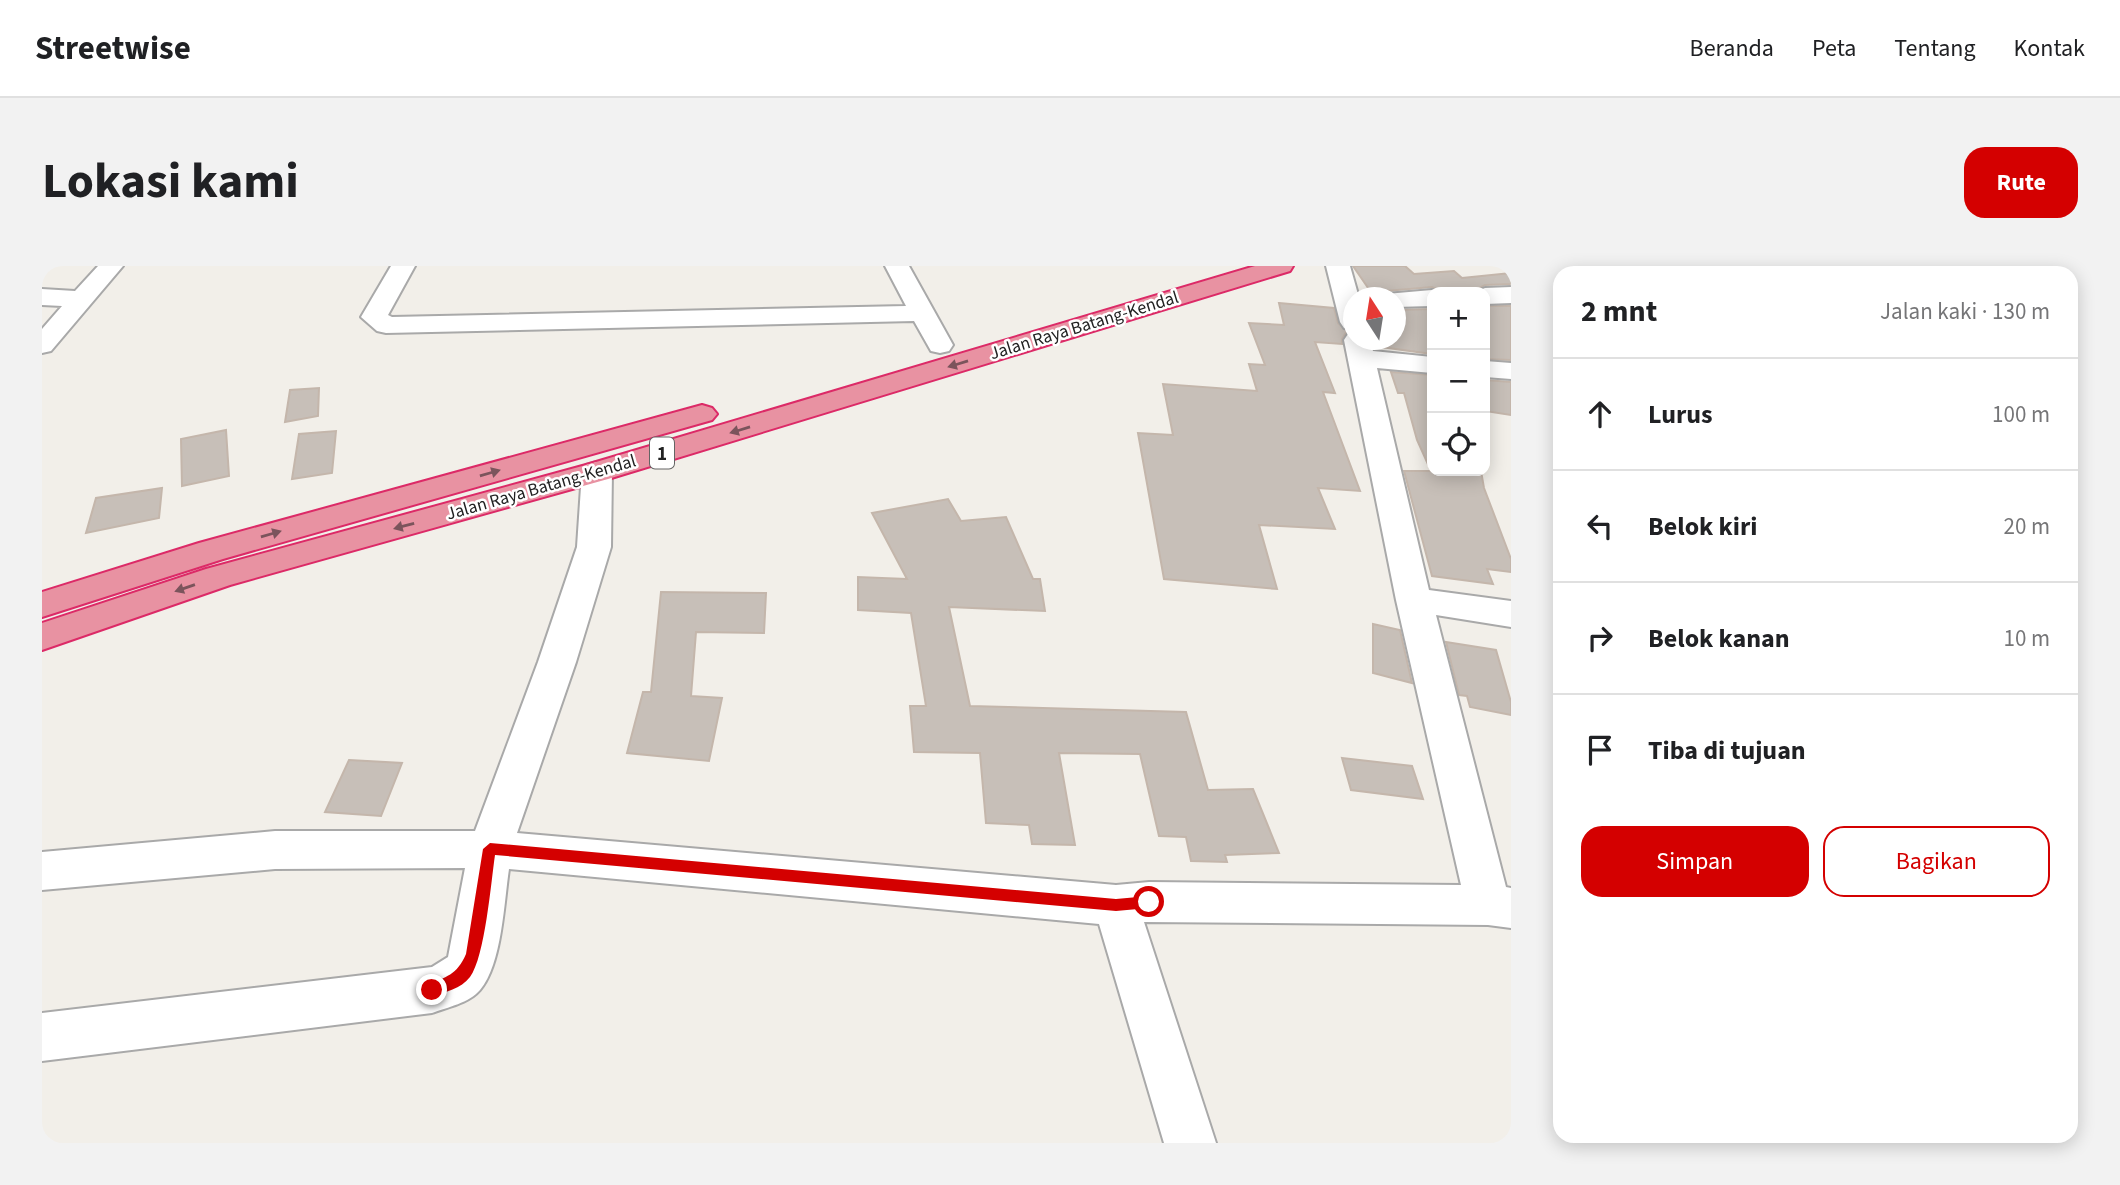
<!DOCTYPE html>
<html lang="id">
<meta charset="utf-8">
<style>
:root{--surface:#fff;--page:#f2f2f2;--text:#202124;--muted:#757577;--line:#e0e0e0;--accent:#d40000}
body{margin:0;font-family:"Source Sans 3",sans-serif;background:var(--page);color:var(--text)}
.controls{position:absolute;right:21px;top:21px;display:grid;overflow:hidden;border-radius:14px;box-shadow:0 4px 18px #0003}
.controls button{width:63px;height:63px;display:grid;place-items:center;padding:0;border:0;border-bottom:2px solid var(--line);background:var(--surface);color:var(--text);font:35px sans-serif}
.compass{position:absolute;left:1301px;top:21px;width:63px;height:63px;border-radius:50%;background:var(--surface);box-shadow:0 4px 18px #0003;rotate:348deg}
.stop{position:absolute;width:21px;height:21px;margin:-16px;border:5px solid #d40000;border-radius:50%;background:#fff}
.stop.end{background:#d40000;border-color:#fff;box-shadow:0 2px 7px #0008}
.list{margin:0;padding:0;list-style:none}
h2{display:flex;justify-content:space-between;align-items:center;height:91px;margin:0;padding:0 28px;font-size:30px}
h2 small{font-size:23px;font-weight:400;color:var(--muted)}
.list li{display:grid;grid-template-columns:46px 1fr auto;gap:21px;align-items:center;box-sizing:border-box;height:112px;padding:0 28px;border-top:2px solid var(--line)}
.list b{display:block;font-size:26px;white-space:nowrap}
.list em{font-size:23px;font-style:normal;color:var(--muted)}
.actions{display:flex;gap:14px;padding:21px 28px}
.actions a{flex:1;padding:16px 0;border:2px solid var(--accent);border-radius:21px;text-align:center;font-size:24px;color:var(--accent)}
.actions .main{background:var(--accent);color:#fff}
.icon{flex:none;width:38px;height:38px;fill:none;stroke:currentColor;stroke-width:2;stroke-linecap:round;stroke-linejoin:round}
.map{position:relative;flex:none;width:1469px;height:877px;overflow:hidden;border-radius:21px}
header{display:flex;align-items:center;gap:42px;box-sizing:border-box;height:98px;padding:0 35px;background:var(--surface);border-bottom:2px solid var(--line)}
header strong{font-size:33px}
nav{display:flex;gap:38px;margin-inline-start:auto;font-size:24px}
.intro{display:flex;align-items:center;justify-content:space-between;box-sizing:border-box;height:168px;padding:0 42px}
h1{margin:0;font-size:49px}
.button{padding:18px 32px;border-radius:21px;background:var(--accent);color:#fff;font-size:24px;font-weight:700}
main{display:flex;gap:42px;padding:0 42px}
aside{flex:1;background:var(--surface);border-radius:21px;box-shadow:0 4px 18px #0003}
.map>svg:first-child{display:block}
.building{fill:#c7bfb8;stroke:#c4b6ab;stroke-width:2}
.lines{fill:none;stroke-linecap:round;stroke-linejoin:round}
.minor-casing{stroke:#a9a9a9;stroke-width:4}
.highway-casing{stroke:#dc2a67;stroke-width:4}
.minor{fill:#fff;fill-rule:evenodd}
.highway{fill:#e892a2;fill-rule:evenodd}
.oneway{fill:#7b545c}
.route{fill:#d40000}
.labels{text-anchor:middle;stroke-width:5;stroke-linejoin:round;paint-order:stroke}
.far-street-label{font-size:18px;fill:#222;stroke:#fff}
.shield{fill:#fff;stroke:#646464;stroke-width:2}
.shield-label{font-size:19px;font-weight:bold;fill:#222}
</style>
<header>
<strong>Streetwise</strong>
<nav><a>Beranda</a><a>Peta</a><a>Tentang</a><a>Kontak</a></nav>
</header>
<div class="intro"><h1>Lokasi kami</h1><a class="button">Rute</a></div>
<main>
<div class="map">
<svg width="1469" height="877" viewBox="0 0 1469 877">
<rect width="100%" height="100%" fill="#f2efe9"/>
<path class="building" d="M 1311,0 L 1363,0 L 1372,8 L 1412,5 L 1420,12 L 1469,7 L 1469,18 L 1443,19 L 1430,26 L 1400,26 L 1390,21 L 1344,25 L 1339,32 L 1333,32 Z
M 1237,37 L 1292,42 L 1296,57 L 1305,65 L 1300,73 L 1300,78 L 1273,76 L 1293,127 L 1281,126 L 1318,225 L 1276,222 L 1293,263 L 1217,259 L 1235,323 L 1122,313 L 1096,167 L 1131,169 L 1121,118 L 1215,125 L 1207,98 L 1223,99 L 1207,57 L 1242,59 Z
M 1443,40 L 1469,40 L 1469,94 L 1443,93 Z
M 1390,43 L 1390,88 L 1332,80 L 1331,74 L 1354,74 L 1354,44 Z
M 1349,106 L 1390,109 L 1390,205 L 1439,205 L 1442,222 L 1469,293 L 1469,306 L 1445,303 L 1451,318 L 1390,310 L 1362,205 L 1389,205 L 1375,174 L 1362,127 L 1356,127 Z
M 1443,114 L 1469,116 L 1469,149 L 1443,145 Z
M 277,122 L 276,150 L 243,156 L 248,124 Z
M 184,164 L 187,210 L 140,220 L 139,173 Z
M 294,165 L 290,207 L 250,213 L 257,168 Z
M 120,222 L 117,252 L 44,267 L 54,232 Z
M 906,233 L 919,255 L 964,251 L 991,313 L 998,313 L 1003,345 L 907,341 L 928,440 L 1144,446 L 1166,524 L 1211,523 L 1237,587 L 1183,589 L 1185,596 L 1149,595 L 1144,571 L 1117,570 L 1098,488 L 1017,487 L 1033,579 L 990,578 L 987,559 L 944,557 L 938,487 L 872,486 L 868,440 L 884,440 L 869,347 L 816,344 L 816,311 L 865,313 L 830,247 Z
M 619,326 L 724,327 L 722,367 L 654,366 L 649,430 L 680,432 L 667,495 L 585,487 L 601,426 L 609,426 Z
M 1331,358 L 1358,364 L 1370,417 L 1331,407 Z
M 1404,376 L 1454,384 L 1469,436 L 1469,449 L 1428,441 L 1425,430 L 1417,429 Z
M 1300,492 L 1370,500 L 1381,533 L 1309,524 Z
M 307,494 L 360,497 L 339,550 L 283,546 Z"/>
<g class="lines">
<g class="minor-casing">
<path id="minor" d="M 56,0 L 81,0 L 9,85 L 0,87 L 0,63 L 20,40 L 0,39 L 0,23 L 33,25 Z
M 349,0 L 373,0 L 346,49 L 350,51 L 864,40 L 843,0 L 867,0 L 911,79 L 907,85 L 898,87 L 889,85 L 872,55 L 344,67 L 335,65 L 319,51 Z
M 1284,0 L 1308,0 L 1317,32 L 1311,32 L 1311,64 L 1302,62 L 1298,56 Z
M 1469,21 L 1469,37 L 1443,38 L 1443,26 L 1433,26 L 1443,22 Z
M 1390,24 L 1397,26 L 1390,26 L 1390,40 L 1353,41 L 1353,32 L 1341,32 L 1344,28 Z
M 1311,67 L 1311,74 L 1328,74 L 1331,85 L 1390,91 L 1390,107 L 1335,102 L 1387,324 L 1469,335 L 1469,361 L 1394,349 L 1464,621 L 1469,622 L 1469,662 L 1446,659 L 1102,656 L 1174,877 L 1122,877 L 1057,658 L 467,603 C 462,636 460,698 438,724 C 427,737 406,741 390,747 L 0,795 L 0,747 L 390,701 L 406,691 L 423,602 L 233,603 L 0,624 L 0,586 L 233,565 L 433,565 L 496,396 L 535,281 L 540,206 L 544,199 L 555,196 L 566,199 L 570,206 L 569,281 L 534,396 L 475,567 L 1074,619 L 1107,616 L 1419,619 L 1354,334 L 1302,74 L 1306,68 Z
M 1443,95 L 1469,97 L 1469,113 L 1443,111 Z"/>
</g>
<g class="highway-casing">
<path id="highway" d="M 1213,0 L 1251,0 L 1248,5 L 566,213 L 188,319 L 0,384 L 0,357 L 164,303 L 544,199 Z
M 660,139 L 670,142 L 675,148 L 670,154 L 181,293 L 0,351 L 0,326 L 157,277 Z"/>
</g>
<use href="#minor" class="minor"/>
<use href="#highway" class="highway"/>
</g>
<defs><path id="oneway-solid" d="M-6-.8H1V-3.2L6.5 0L1 3.2V.8H-6Z" transform="scale(1.75)"/></defs>
<g class="oneway">
<use href="#oneway-solid" transform="translate(916 98) rotate(163)"/>
<use href="#oneway-solid" transform="translate(698 164) rotate(163)"/>
<use href="#oneway-solid" transform="translate(448 207) rotate(-16)"/>
<use href="#oneway-solid" transform="translate(362 260) rotate(165)"/>
<use href="#oneway-solid" transform="translate(229 268) rotate(-16)"/>
<use href="#oneway-solid" transform="translate(143 322) rotate(161)"/>
</g>
<path class="route" d="M 448,577 L 1074,633 L 1107,630 L 1114,636 L 1107,642 L 1074,645 L 453,589 C 449,616 443,691 428,711 C 419,723 403,726 390,730 L 385,729 L 385,719 C 404,711 415,709 424,688 L 441,583 Z"/>
<g class="labels">
<g class="far-street-label">
<text transform="translate(1042 59) rotate(-17)" y="6">Jalan Raya Batang-Kendal</text>
<text transform="translate(499 221) rotate(-16)" y="6">Jalan Raya Batang-Kendal</text>
</g>
<rect class="shield" x="608" y="171.5" width="24" height="31" rx="5"/>
<g class="shield-label">
<text x="620" y="194">1</text>
</g>
</g>
</svg>
<div class="controls">
<button>+</button>
<button>−</button>
<button><svg class="icon" aria-label="locate" viewBox="0 0 24 24"><circle cx="12" cy="12" r="6"/><path d="M12 2v4M12 18v4M2 12h4M18 12h4"/></svg></button>
</div>
<svg class="compass" viewBox="-18 -18 36 36"><path d="M0-13l5 13h-10z" fill="#e53935"/><path d="M0 13l5-13h-10z" fill="#757577"/></svg>
<div class="stop" style="left:1107px;top:636px"></div>
<div class="stop end" style="left:390px;top:724px"></div>
</div>
<aside>
<h2>2 mnt<small>Jalan kaki · 130 m</small></h2>
<ul class="list">
<li><svg class="icon" aria-label="ahead" viewBox="0 0 24 24"><path d="M12 20V5M6 11l6-6 6 6"/></svg><div><b>Lurus</b></div><em>100 m</em></li>
<li><svg class="icon" aria-label="left" viewBox="0 0 24 24"><path d="M17 20v-9H6M10 6l-5 5 5 5"/></svg><div><b>Belok kiri</b></div><em>20 m</em></li>
<li><svg class="icon" aria-label="right" viewBox="0 0 24 24"><path d="M7 20v-9h11M14 6l5 5-5 5"/></svg><div><b>Belok kanan</b></div><em>10 m</em></li>
<li><svg class="icon" aria-label="arrive" viewBox="0 0 24 24"><path d="M6 21V4h12l-3 4 3 4H6"/></svg><div><b>Tiba di tujuan</b></div></li>
</ul>
<div class="actions"><a class="main">Simpan</a><a>Bagikan</a></div>
</aside>
</main>
